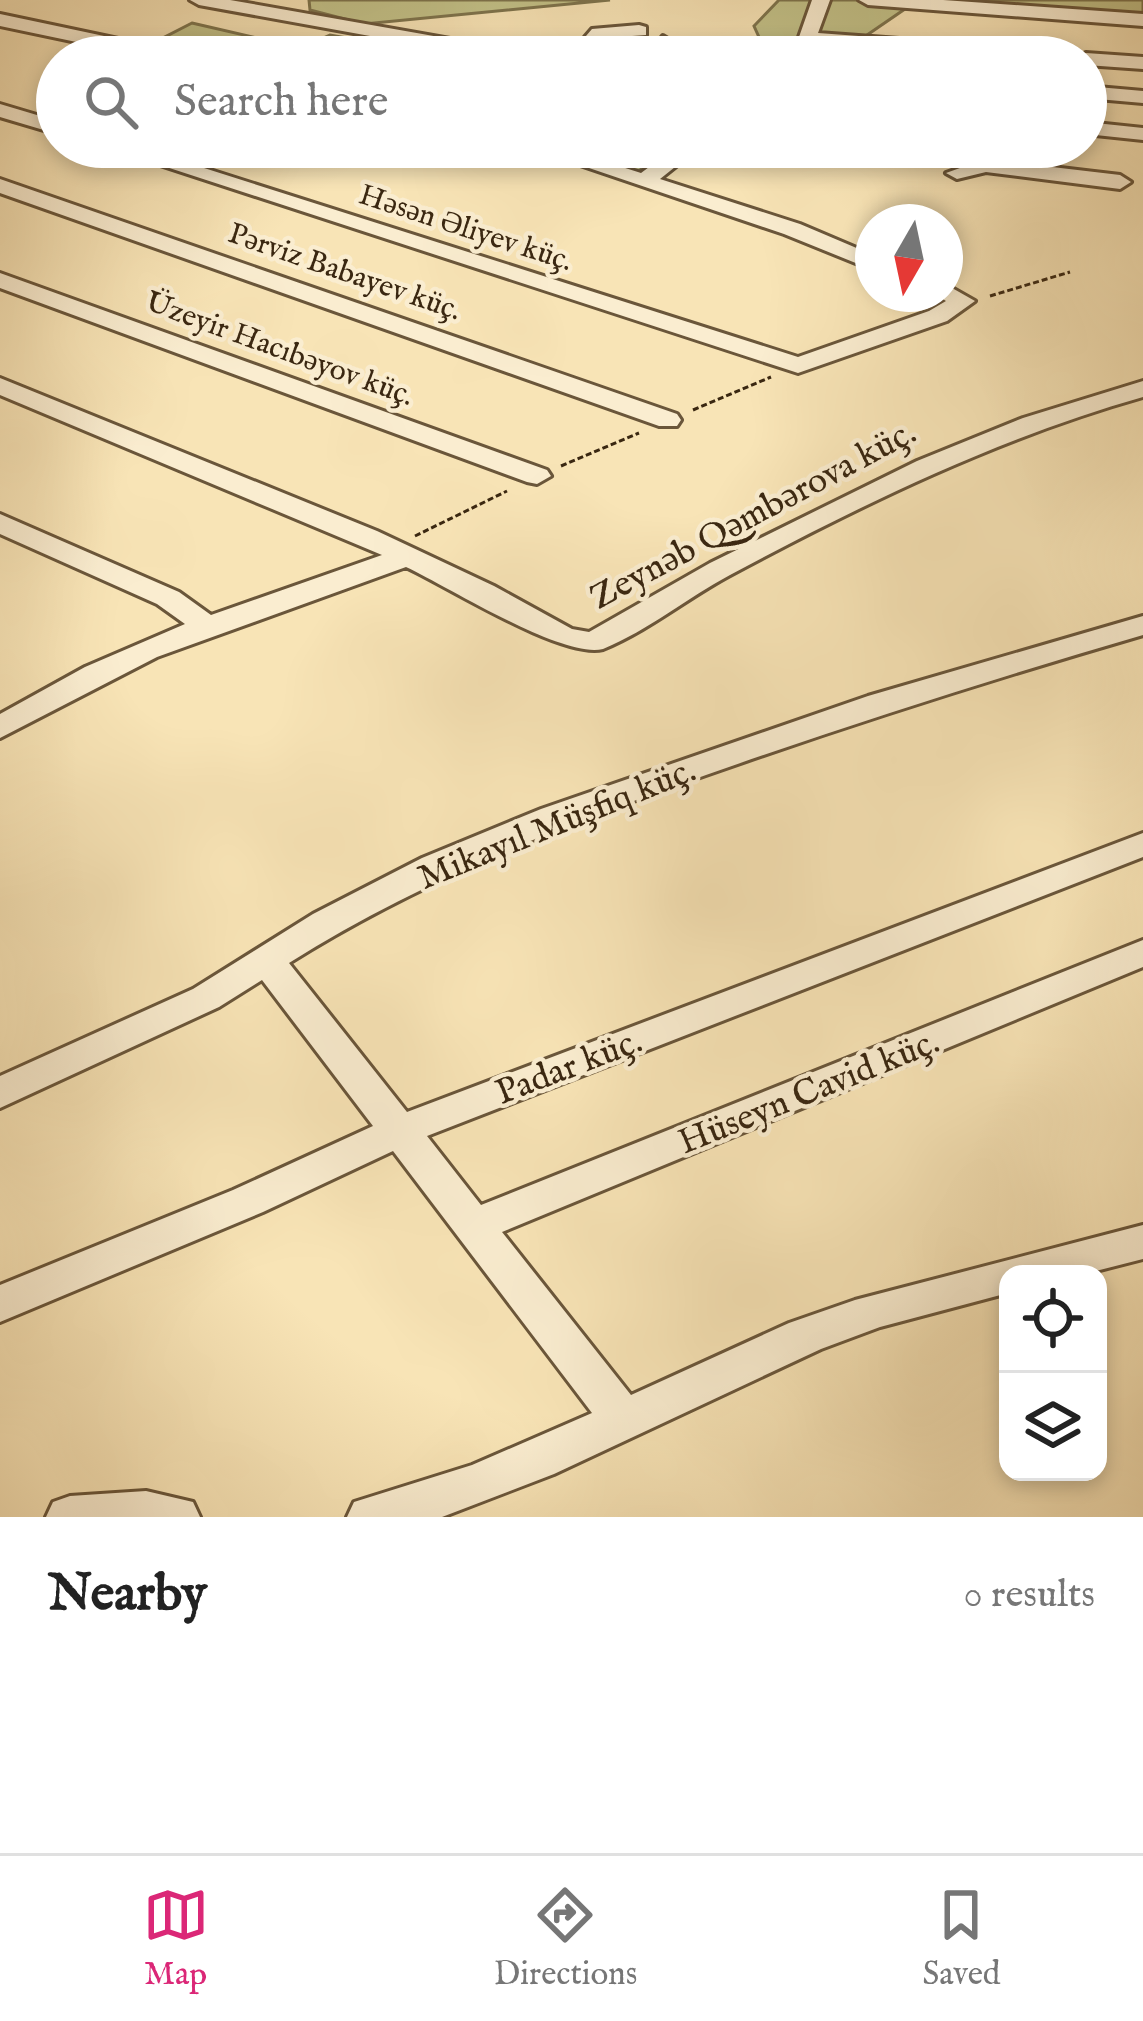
<!DOCTYPE html>
<meta charset="utf-8">
<style>
:root{--surface:#fff;--page:#f6f6f6;--text:#222;--muted:#767676;--line:#e0e0e0;--accent:#db2777}
body{margin:0;font-family:"IM FELL English",serif;background:var(--page);color:var(--text)}
.controls{position:absolute;right:36px;bottom:36px;display:grid;overflow:hidden;border-radius:24px;box-shadow:0 6px 18px #0003}
.controls button{width:108px;height:108px;display:grid;place-items:center;padding:0;border:0;border-bottom:3px solid var(--line);background:var(--surface);color:var(--text);font:60px sans-serif}
.compass{position:absolute;left:855px;top:204px;width:108px;height:108px;border-radius:50%;background:var(--surface);box-shadow:0 6px 18px #0003;rotate:189deg}
.list{margin:0;padding:0;list-style:none}
h2{display:flex;justify-content:space-between;align-items:center;height:156px;margin:0;padding:0 48px;font-size:51px}
h2 small{font-size:39px;font-weight:400;color:var(--muted)}
.icon{flex:none;width:66px;height:66px;fill:none;stroke:currentColor;stroke-width:2;stroke-linecap:round;stroke-linejoin:round}
.map{position:relative;flex:none;width:1143px;height:1517px;overflow:hidden}
.search{position:absolute;background:var(--surface);box-shadow:0 6px 18px #0003;left:36px;right:36px;top:36px;height:132px;display:flex;align-items:center;gap:30px;box-sizing:border-box;padding:0 42px;border-radius:66px;color:var(--muted);font-size:45px}
.sheet{height:336px;background:var(--surface)}
nav{display:flex;justify-content:space-around;align-items:center;box-sizing:border-box;height:168px;border-top:3px solid var(--line);background:var(--surface);font-size:33px;color:var(--muted)}
nav a{display:grid;justify-items:center;gap:6px}
nav .on{color:var(--accent)}
.map>svg:first-child{display:block}
.green{fill:#c3c289;stroke:#7e744d;stroke-width:3}
.lines{fill:none;stroke-linecap:round;stroke-linejoin:round}
.service-casing{stroke:#6a563a;stroke-width:6}
.minor-casing{stroke:#6a563a;stroke-width:6}
.path{stroke:#3a2711;stroke-width:3;stroke-dasharray:6 3;stroke-linecap:butt}
.service{fill:#faedd0;fill-rule:evenodd}
.minor{fill:#faedd0;fill-rule:evenodd}
.labels{text-anchor:middle;stroke-width:9;stroke-linejoin:round;paint-order:stroke}
.far-street-label{font-size:30px;fill:#3a2711;stroke:#faedd0}
.street-label{font-size:36px;fill:#3a2711;stroke:#faedd0}
</style>
<div class="map">
<svg width="1143" height="1517" viewBox="0 0 1143 1517">
<rect width="100%" height="100%" fill="#f8e4b6"/>
<filter id="stains"><feTurbulence type="fractalNoise" baseFrequency=".00167" numOctaves="4"/><feColorMatrix values="0 0 0 0 .2 0 0 0 0 .09 0 0 0 0 .02 0 0 0 .5 -.17"/></filter>
<radialGradient id="worn" r=".72"><stop offset=".6" stop-color="#630" stop-opacity="0"/><stop offset="1" stop-color="#630" stop-opacity=".3"/></radialGradient>
<path class="green" d="M 309,0 L 610,0 L 364,24 L 310,10 Z
M 779,0 L 947,0 L 905,9 L 835,57 L 768,57 L 754,26 Z
M 977,0 L 1143,0 L 1143,16 L 976,4 Z
M 192,23 L 301,48 L 330,35 L 370,42 L 348,54 L 360,57 L 221,57 L 161,39 Z
M 561,147 L 664,147 L 638,172 Z"/>
<g class="lines">
<g class="service-casing">
<path id="service" d="M 663,36 L 668,39 L 655,57 L 645,57 Z"/>
</g>
<g class="minor-casing">
<path id="minor" d="M 190,0 L 230,0 L 518,51 L 528,57 L 486,57 L 199,5 Z
M 812,0 L 830,0 L 818,33 L 1063,51 L 1073,57 L 985,57 L 814,44 L 808,57 L 792,57 Z
M 859,0 L 943,0 L 1143,14 L 1143,26 L 868,5 Z
M 0,14 L 175,51 L 185,57 L 148,57 L 0,26 Z
M 639,25 L 646,27 L 646,35 L 604,38 L 588,57 L 568,57 L 592,29 Z
M 1086,53 L 1143,57 L 1143,69 L 1086,65 L 1086,57 L 1078,57 Z
M 1086,86 L 1143,91 L 1143,103 L 1086,98 Z
M 0,104 L 57,121 L 57,134 L 0,117 Z
M 1086,122 L 1143,128 L 1143,140 L 1086,134 Z
M 105,147 L 138,147 L 798,357 L 929,311 L 946,301 L 935,294 L 945,294 L 945,284 L 975,301 L 947,321 L 798,373 Z
M 527,147 L 559,147 L 641,173 L 676,147 L 700,147 L 660,179 L 800,224 L 873,255 L 873,270 L 784,234 Z
M 802,147 L 833,147 L 836,151 L 825,157 Z
M 985,159 L 1120,175 L 1131,182 L 1120,189 L 986,172 L 957,179 L 946,173 Z
M 0,179 L 677,414 L 681,420 L 677,426 L 659,426 L 0,193 Z
M 0,273 L 547,470 L 551,476 L 537,484 L 527,482 L 0,288 Z
M 0,378 L 377,531 L 494,586 L 572,629 L 589,632 L 710,563 L 917,461 L 1023,418 L 1143,381 L 1143,397 C 998,438 863,504 730,575 C 687,598 649,630 603,649 C 562,659 449,587 406,567 L 157,657 L 0,738 L 0,714 L 85,667 L 185,624 L 157,604 L 0,534 L 0,514 L 179,592 L 211,615 L 382,555 L 0,395 Z
M 1143,616 L 1143,635 C 996,678 851,724 706,775 C 561,826 421,880 289,963 L 407,1112 L 1143,833 L 1143,857 L 427,1136 L 481,1205 L 1143,940 L 1143,967 L 502,1232 L 631,1395 L 789,1323 L 855,1300 L 1143,1225 L 1143,1259 L 1084,1274 L 1008,1274 L 1008,1293 L 880,1327 L 821,1349 L 554,1474 L 442,1517 L 347,1517 L 354,1502 L 472,1465 L 592,1413 L 393,1151 L 263,1212 L 0,1322 L 0,1285 L 233,1190 L 373,1126 L 262,980 L 219,1007 L 0,1108 L 0,1076 L 193,989 L 313,914 L 422,858 L 541,809 L 868,696 Z
M 146,1491 L 193,1502 L 200,1517 L 46,1517 L 53,1502 L 70,1496 Z"/>
</g>
<path class="path" d="M 990,296 L 1070,272
M 693,410 L 771,377
M 561,466 L 639,433
M 415,536 L 507,491"/>
<use href="#service" class="service"/>
<use href="#minor" class="minor"/>
</g>
<g class="labels">
<g class="far-street-label">
<text transform="translate(466 227) rotate(18)" y="10">Həsən Əliyev küç.</text>
<text transform="translate(345 271) rotate(19)" y="10">Pərviz Babayev küç.</text>
<text transform="translate(280 348) rotate(20)" y="10">Üzeyir Hacıbəyov küç.</text>
</g>
<g class="street-label">
<text transform="translate(752 513) rotate(-28)" y="13">Zeynəb Qəmbərova küç.</text>
<text transform="translate(556 822) rotate(-22)" y="13">Mikayıl Müşfiq küç.</text>
<text transform="translate(568 1065) rotate(-21)" y="13">Padar küç.</text>
<text transform="translate(808 1090) rotate(-22)" y="13">Hüseyn Cavid küç.</text>
</g>
</g>
<rect width="100%" height="100%" filter="url(#stains)"/>
<rect width="100%" height="100%" fill="url(#worn)"/>
</svg>
<div class="controls">
<button><svg class="icon" aria-label="locate" viewBox="0 0 24 24"><circle cx="12" cy="12" r="6"/><path d="M12 2v4M12 18v4M2 12h4M18 12h4"/></svg></button>
<button><svg class="icon" aria-label="layers" viewBox="0 0 24 24"><path d="M12 4l9 5-9 5-9-5zM3 14l9 5 9-5"/></svg></button>
</div>
<svg class="compass" viewBox="-18 -18 36 36"><path d="M0-13l5 13h-10z" fill="#e53935"/><path d="M0 13l5-13h-10z" fill="#767676"/></svg>
<div class="search"><svg class="icon" aria-label="search" viewBox="0 0 24 24"><circle cx="10" cy="10" r="6"/><path d="M15 15l6 6"/></svg>Search here</div>
</div>
<section class="sheet">
<h2>Nearby<small>0 results</small></h2>
<ul class="list">
</ul>
</section>
<nav>
<a class="on"><svg class="icon" aria-label="map" viewBox="0 0 24 24"><path d="M3 6l6-2 6 2 6-2v14l-6 2-6-2-6 2zM9 4v14M15 6v14"/></svg>Map</a>
<a><svg class="icon" aria-label="directions" viewBox="0 0 24 24"><path d="M12 3l9 9-9 9-9-9zM9 14v-3h6M13 9l2 2-2 2"/></svg>Directions</a>
<a><svg class="icon" aria-label="saved" viewBox="0 0 24 24"><path d="M7 4h10v16l-5-4-5 4z"/></svg>Saved</a>
</nav>
